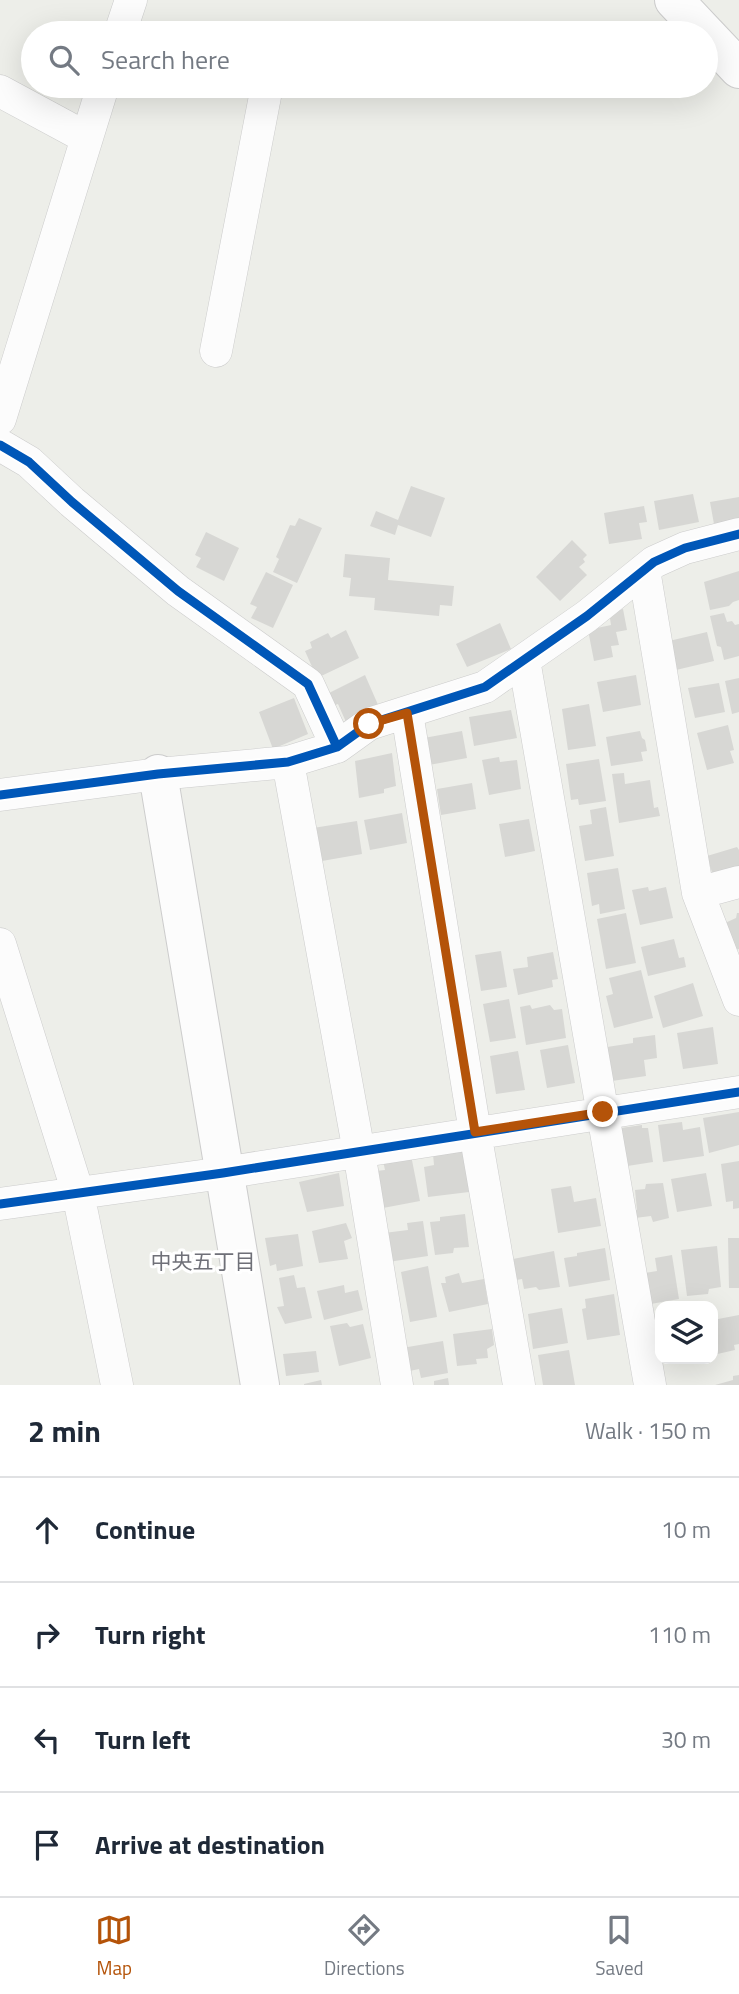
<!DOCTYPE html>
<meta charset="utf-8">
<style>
:root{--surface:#fff;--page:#f6f6f7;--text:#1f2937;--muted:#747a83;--line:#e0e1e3;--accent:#b45309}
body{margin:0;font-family:"Titillium Web","Noto Sans JP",sans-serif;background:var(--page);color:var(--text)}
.controls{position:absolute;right:21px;bottom:21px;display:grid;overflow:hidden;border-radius:14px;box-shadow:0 7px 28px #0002}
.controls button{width:63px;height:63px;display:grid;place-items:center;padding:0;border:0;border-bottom:2px solid var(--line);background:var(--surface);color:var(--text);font:35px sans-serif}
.stop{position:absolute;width:21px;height:21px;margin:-16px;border:5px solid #b45309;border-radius:50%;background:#fff}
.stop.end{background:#b45309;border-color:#fff;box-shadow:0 2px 7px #0008}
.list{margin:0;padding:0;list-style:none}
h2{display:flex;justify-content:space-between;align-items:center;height:91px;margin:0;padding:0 28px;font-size:30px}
h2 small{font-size:23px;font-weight:400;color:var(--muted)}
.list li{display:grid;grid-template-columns:46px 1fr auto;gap:21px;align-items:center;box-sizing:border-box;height:105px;padding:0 28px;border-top:2px solid var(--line)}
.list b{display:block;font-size:26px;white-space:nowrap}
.list em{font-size:23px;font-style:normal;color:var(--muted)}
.icon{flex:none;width:38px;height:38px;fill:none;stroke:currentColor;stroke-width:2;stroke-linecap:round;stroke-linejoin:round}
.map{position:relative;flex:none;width:739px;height:1385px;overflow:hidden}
.search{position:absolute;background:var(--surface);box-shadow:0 7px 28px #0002;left:21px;right:21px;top:21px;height:77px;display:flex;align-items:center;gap:18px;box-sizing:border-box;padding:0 24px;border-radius:38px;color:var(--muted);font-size:26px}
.sheet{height:511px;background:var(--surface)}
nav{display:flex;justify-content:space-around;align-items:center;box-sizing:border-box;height:98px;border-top:2px solid var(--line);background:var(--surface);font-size:19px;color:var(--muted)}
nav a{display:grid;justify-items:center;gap:4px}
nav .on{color:var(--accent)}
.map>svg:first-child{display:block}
.building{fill:#d7d7d4}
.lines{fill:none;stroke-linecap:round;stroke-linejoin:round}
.minor-casing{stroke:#ccc;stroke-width:33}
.tertiary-casing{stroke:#ccc;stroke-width:40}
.minor{stroke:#fcfcfc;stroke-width:32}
.tertiary{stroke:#fcfcfc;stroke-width:38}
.cycleway-casing{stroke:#fff;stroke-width:13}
.cycleway{stroke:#0057b8;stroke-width:9}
.route{stroke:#b45309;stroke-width:9}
.labels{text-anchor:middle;stroke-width:6;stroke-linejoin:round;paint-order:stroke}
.neighbourhood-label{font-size:21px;fill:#6f7078;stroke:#fff}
</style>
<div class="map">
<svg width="739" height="1385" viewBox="0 0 739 1385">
<rect width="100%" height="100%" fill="#edeee9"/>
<path class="building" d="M 411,486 L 445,498 L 431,537 L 398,525 L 395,535 L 370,526 L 376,511 L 398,520 Z
M 693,494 L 699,522 L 659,530 L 654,501 Z
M 739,497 L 739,519 L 714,524 L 710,502 Z
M 644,506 L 647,522 L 639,523 L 642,539 L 609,544 L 604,513 Z
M 299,518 L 322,528 L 297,583 L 273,572 L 279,559 L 276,557 L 290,525 L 295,526 Z
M 206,532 L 239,548 L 224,581 L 196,567 L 201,558 L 195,555 Z
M 572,540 L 587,555 L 583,559 L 585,562 L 579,567 L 587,575 L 560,601 L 536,577 Z
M 345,554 L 390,558 L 388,580 L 454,586 L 452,606 L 440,605 L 439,616 L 374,610 L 375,598 L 349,596 L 351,578 L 343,577 Z
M 739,571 L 739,600 L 733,602 L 729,606 L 710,610 L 704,582 Z
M 266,572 L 293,585 L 273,628 L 251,618 L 257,607 L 250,604 Z
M 623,609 L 627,630 L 616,632 L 619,645 L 611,646 L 613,657 L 594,661 L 588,630 L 611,625 L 609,612 Z
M 724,613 L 727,622 L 732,621 L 735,625 L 739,624 L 739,656 L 724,660 L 721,647 L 717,646 L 710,616 Z
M 500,623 L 511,649 L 467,667 L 456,644 Z
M 346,630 L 359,658 L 317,678 L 305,651 L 312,648 L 310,642 L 328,633 L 331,638 Z
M 707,632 L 714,661 L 676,670 L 669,641 Z
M 365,675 L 379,707 L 346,722 L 338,704 L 332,706 L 327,694 Z
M 636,675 L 641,705 L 603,712 L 597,682 Z
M 739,678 L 739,712 L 732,714 L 725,681 Z
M 719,683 L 725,712 L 695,718 L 688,688 Z
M 294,698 L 308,734 L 273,749 L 259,712 Z
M 589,704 L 596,746 L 568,750 L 562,709 Z
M 511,710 L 517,738 L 474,746 L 469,717 Z
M 728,725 L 734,750 L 730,751 L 734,763 L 707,770 L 697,733 Z
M 462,731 L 467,758 L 429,765 L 424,738 Z
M 640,731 L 642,738 L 645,740 L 647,751 L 641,752 L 643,761 L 611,766 L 606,737 Z
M 392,753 L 396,786 L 384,789 L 384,793 L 359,798 L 355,761 Z
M 499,757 L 500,762 L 517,760 L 521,789 L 489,795 L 482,760 Z
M 599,759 L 606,801 L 579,805 L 578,799 L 571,800 L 566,764 Z
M 624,773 L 625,784 L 650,780 L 654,808 L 658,807 L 660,816 L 619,823 L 612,774 Z
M 472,783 L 476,809 L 441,815 L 437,789 Z
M 606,807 L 614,856 L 585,861 L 579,826 L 592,824 L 590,810 Z
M 402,813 L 407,843 L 370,850 L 364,820 Z
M 529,819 L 535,851 L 505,857 L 499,824 Z
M 357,821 L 362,854 L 322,861 L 320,850 L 317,850 L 313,828 Z
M 737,847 L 739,850 L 739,872 L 714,879 L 707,856 Z
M 618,868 L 625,909 L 600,914 L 599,904 L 592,906 L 587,873 Z
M 648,887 L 649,891 L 666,887 L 673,918 L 640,925 L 632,890 Z
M 626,913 L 636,963 L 606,969 L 597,919 Z
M 737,913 L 739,913 L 739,949 L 732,951 L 725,923 L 736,918 Z
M 674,939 L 679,958 L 684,957 L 686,967 L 648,976 L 641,947 Z
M 501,951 L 507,987 L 481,991 L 475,955 Z
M 553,952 L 558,979 L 552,980 L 553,987 L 518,995 L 513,969 L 528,967 L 527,957 Z
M 641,970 L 653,1018 L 614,1028 L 606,996 L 613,994 L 609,978 Z
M 693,983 L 703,1016 L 663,1028 L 654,996 Z
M 509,999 L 516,1038 L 490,1042 L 483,1004 Z
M 530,1005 L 532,1009 L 550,1005 L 554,1010 L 562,1009 L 566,1038 L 526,1045 L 520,1007 Z
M 713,1027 L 718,1064 L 683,1069 L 677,1033 Z
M 655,1035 L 657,1058 L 644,1060 L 646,1076 L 612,1081 L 607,1047 L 633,1043 L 633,1038 Z
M 568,1045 L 575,1083 L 547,1088 L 540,1050 Z
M 518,1051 L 525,1090 L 496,1094 L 490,1056 Z
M 739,1112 L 739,1145 L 709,1153 L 703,1118 Z
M 682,1122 L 683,1130 L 700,1127 L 704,1156 L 663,1162 L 658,1125 Z
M 642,1125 L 642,1128 L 648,1128 L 653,1162 L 621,1167 L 621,1128 Z
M 410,1150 L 420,1201 L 383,1208 L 376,1171 L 385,1170 L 382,1156 Z
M 463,1150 L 469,1192 L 428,1197 L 424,1167 L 434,1165 L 433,1154 Z
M 739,1161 L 739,1208 L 733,1209 L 733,1201 L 726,1202 L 721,1164 Z
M 339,1173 L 344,1206 L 307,1212 L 299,1182 Z
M 706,1173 L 712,1206 L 677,1212 L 671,1179 Z
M 663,1183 L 669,1218 L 653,1222 L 651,1216 L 635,1218 L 633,1211 L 637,1210 L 635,1190 L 645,1189 L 646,1184 Z
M 571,1186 L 574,1202 L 596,1198 L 601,1226 L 558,1233 L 551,1189 Z
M 465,1214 L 469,1247 L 454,1248 L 453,1253 L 435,1255 L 430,1222 L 440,1221 L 440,1217 Z
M 423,1221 L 428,1256 L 388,1262 L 384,1233 L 408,1230 L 407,1223 Z
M 346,1223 L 352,1238 L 344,1241 L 348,1259 L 319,1263 L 312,1231 Z
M 298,1234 L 303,1266 L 277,1271 L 276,1264 L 270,1266 L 265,1238 Z
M 728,1238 L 739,1238 L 739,1288 L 729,1288 Z
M 717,1246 L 721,1287 L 709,1289 L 708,1294 L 687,1296 L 681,1250 Z
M 605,1248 L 610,1280 L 569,1287 L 564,1258 L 577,1256 L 577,1253 Z
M 554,1251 L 560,1287 L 539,1290 L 536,1287 L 524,1289 L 522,1279 L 516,1280 L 513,1259 Z
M 672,1255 L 679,1299 L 645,1305 L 639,1274 L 657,1271 L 655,1258 Z
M 428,1266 L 437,1317 L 410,1322 L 401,1272 Z
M 459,1273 L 462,1283 L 484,1279 L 488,1304 L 449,1312 L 441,1283 L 446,1283 L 445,1277 Z
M 294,1275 L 297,1288 L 305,1287 L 312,1318 L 285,1324 L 277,1307 L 284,1306 L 279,1278 Z
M 344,1285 L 345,1293 L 358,1290 L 363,1310 L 324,1320 L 317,1291 Z
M 614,1294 L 620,1335 L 587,1340 L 582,1309 L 586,1308 L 585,1299 Z
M 562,1308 L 568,1343 L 533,1349 L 528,1314 Z
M 739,1315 L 739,1344 L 734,1345 L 735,1350 L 713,1355 L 713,1320 Z
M 347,1323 L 350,1327 L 363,1324 L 371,1358 L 339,1366 L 330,1326 Z
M 492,1329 L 494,1345 L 487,1349 L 488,1358 L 476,1359 L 477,1364 L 457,1366 L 453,1334 Z
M 443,1341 L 448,1373 L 421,1378 L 419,1369 L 405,1372 L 402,1348 Z
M 569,1350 L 575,1385 L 543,1385 L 538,1355 Z
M 316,1351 L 319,1372 L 286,1376 L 283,1354 Z
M 739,1375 L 739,1385 L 715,1385 L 733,1380 L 733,1376 Z
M 448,1378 L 449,1385 L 434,1385 L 434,1381 Z
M 321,1380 L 322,1385 L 304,1385 L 304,1384 Z"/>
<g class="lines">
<g class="minor-casing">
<path id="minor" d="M 120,33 L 131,0
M 0,91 L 87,138
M 216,351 L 267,86
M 0,419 L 103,86
M 0,445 L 29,462 L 72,502 L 178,591 L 308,684 L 337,747
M 644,570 L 698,893 L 739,1000
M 524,660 L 650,1385
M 407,713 L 475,1132 L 519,1385
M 288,762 L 359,1152 L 397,1385
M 0,795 L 158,774 L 288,762 L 337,747 L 369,724 L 485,687 L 587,616 L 654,562 L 685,548 L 739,534
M 698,893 L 739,882
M 0,944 L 78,1193 L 117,1385
M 0,1204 L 223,1173 L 739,1092"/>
</g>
<g class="tertiary-casing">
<path id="tertiary" d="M 674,0 L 705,33
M 706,34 L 739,69
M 158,774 L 260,1385"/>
</g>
<use href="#minor" class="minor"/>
<use href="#tertiary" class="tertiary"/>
<g class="cycleway-casing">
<path id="cycleway" d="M 0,445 L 29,462 L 72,502 L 178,591 L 308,684 L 337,747
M 0,795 L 158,774 L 288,762 L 337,747 L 369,724 L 485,687 L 587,616 L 654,562 L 685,548 L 739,534
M 0,1204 L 223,1173 L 739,1092"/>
</g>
<use href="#cycleway" class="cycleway"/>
</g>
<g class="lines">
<path class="route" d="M 369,724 L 407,713 L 475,1132 L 603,1112"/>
</g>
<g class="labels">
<g class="neighbourhood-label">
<text x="203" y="1269">中央五丁目</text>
</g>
</g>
</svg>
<div class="controls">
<button><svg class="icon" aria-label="layers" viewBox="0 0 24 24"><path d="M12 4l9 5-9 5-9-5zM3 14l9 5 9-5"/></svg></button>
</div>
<div class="stop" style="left:369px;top:724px"></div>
<div class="stop end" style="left:603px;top:1112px"></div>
<div class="search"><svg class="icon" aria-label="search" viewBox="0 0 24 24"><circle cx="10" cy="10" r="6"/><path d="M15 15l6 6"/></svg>Search here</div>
</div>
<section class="sheet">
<h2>2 min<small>Walk · 150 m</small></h2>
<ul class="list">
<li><svg class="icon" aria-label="ahead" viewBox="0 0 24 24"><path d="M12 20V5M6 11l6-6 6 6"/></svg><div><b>Continue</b></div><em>10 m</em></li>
<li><svg class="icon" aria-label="right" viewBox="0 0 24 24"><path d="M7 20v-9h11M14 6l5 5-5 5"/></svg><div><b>Turn right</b></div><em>110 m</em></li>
<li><svg class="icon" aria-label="left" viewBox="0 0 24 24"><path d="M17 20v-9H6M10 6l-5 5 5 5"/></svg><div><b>Turn left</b></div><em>30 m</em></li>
<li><svg class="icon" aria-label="arrive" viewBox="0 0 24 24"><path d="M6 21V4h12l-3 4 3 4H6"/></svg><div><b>Arrive at destination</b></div></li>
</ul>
</section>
<nav>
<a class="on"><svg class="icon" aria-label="map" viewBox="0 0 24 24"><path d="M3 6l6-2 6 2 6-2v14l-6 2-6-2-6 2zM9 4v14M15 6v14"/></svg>Map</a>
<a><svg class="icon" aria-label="directions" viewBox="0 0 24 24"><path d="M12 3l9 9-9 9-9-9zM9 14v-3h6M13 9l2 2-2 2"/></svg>Directions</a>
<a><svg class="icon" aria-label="saved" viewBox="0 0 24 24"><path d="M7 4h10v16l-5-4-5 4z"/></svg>Saved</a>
</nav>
